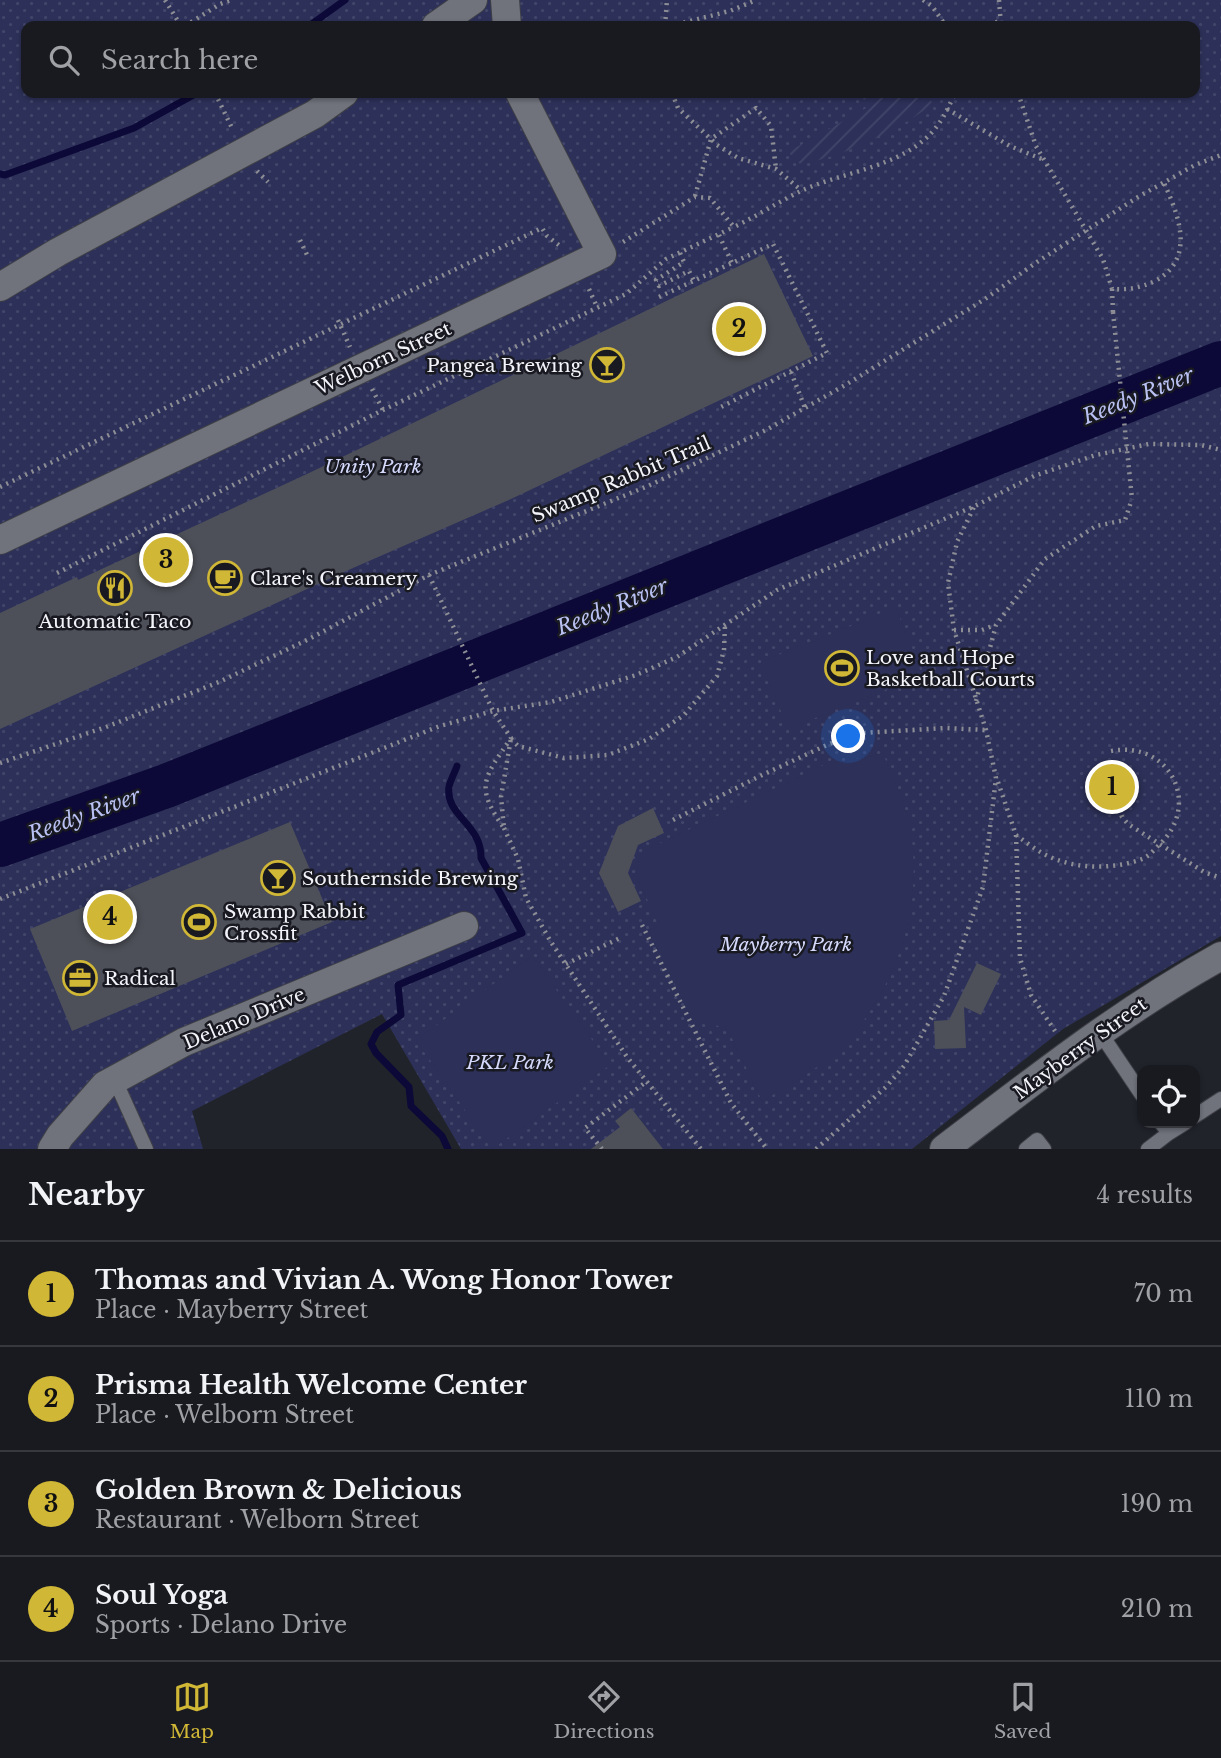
<!DOCTYPE html>
<meta charset="utf-8">
<style>
:root{--surface:#191a20;--page:#222329;--text:#f1f3f6;--muted:#9fa1a5;--line:#37383e;--accent:#d0b736}
body{margin:0;font-family:"Libre Baskerville",serif;background:var(--page);color:var(--text)}
.controls{position:absolute;right:21px;bottom:21px;display:grid;overflow:hidden;border-radius:14px;box-shadow:0 2px 5px #0004}
.controls button{width:63px;height:63px;display:grid;place-items:center;padding:0;border:0;border-bottom:2px solid var(--line);background:var(--surface);color:var(--text);font:35px sans-serif}
.you{position:absolute;left:849px;top:737px;width:24px;height:24px;margin:-18px;border:5px solid #fff;border-radius:50%;background:#1a73e8;box-shadow:0 0 0 10px #1a73e833}
.badge{display:grid;place-items:center;width:46px;height:46px;border-radius:50%;background:var(--accent);color:#111;font-size:23px;font-weight:700}
.pin{position:absolute;translate:-50% -50%;border:4px solid #fff;box-shadow:0 2px 7px #0006}
.list{margin:0;padding:0;list-style:none}
h2{display:flex;justify-content:space-between;align-items:center;height:91px;margin:0;padding:0 28px;font-size:30px}
h2 small{font-size:23px;font-weight:400;color:var(--muted)}
.list li{display:grid;grid-template-columns:46px 1fr auto;gap:21px;align-items:center;box-sizing:border-box;height:105px;padding:0 28px;border-top:2px solid var(--line)}
.list b{display:block;font-size:26px;white-space:nowrap}
.list p{margin:0;font-size:23px;white-space:nowrap;color:var(--muted)}
.list em{font-size:23px;font-style:normal;color:var(--muted)}
.icon{flex:none;width:38px;height:38px;fill:none;stroke:currentColor;stroke-width:2;stroke-linecap:round;stroke-linejoin:round}
.map{position:relative;flex:none;width:1221px;height:1149px;overflow:hidden}
.search{position:absolute;background:var(--surface);box-shadow:0 2px 5px #0004;left:21px;right:21px;top:21px;height:77px;display:flex;align-items:center;gap:18px;box-sizing:border-box;padding:0 24px;border-radius:14px;color:var(--muted);font-size:26px}
.sheet{height:511px;background:var(--surface)}
nav{display:flex;justify-content:space-around;align-items:center;box-sizing:border-box;height:98px;border-top:2px solid var(--line);background:var(--surface);font-size:19px;color:var(--muted)}
nav a{display:grid;justify-items:center;gap:4px}
nav .on{color:var(--accent)}
.map>svg:first-child{display:block}
.park{fill:url(#park-dots);fill-rule:evenodd}
.garden{fill:url(#garden-furrows)}
.pitch{fill:#2d3159}
.lines{fill:none;stroke-linecap:round;stroke-linejoin:round}
.stream{stroke:#0c0837;stroke-width:7}
.river{stroke:#0c0837;stroke-width:44}
.building{fill:#4e5059}
.lane-casing{stroke:#3e3f46;stroke-width:16}
.street-casing{stroke:#3e3f46;stroke-width:30}
.path{stroke:#8d8e95;stroke-width:4.5;stroke-dasharray:2 5;stroke-linecap:butt}
.lane{stroke:#70727c;stroke-width:14}
.street{stroke:#70727c;stroke-width:28}
.path-bridge{stroke:#8d8e95;stroke-width:4.5;stroke-dasharray:2 5;stroke-linecap:butt}
.labels{text-anchor:middle;stroke-width:5;stroke-linejoin:round;paint-order:stroke}
.street-label{font-size:19px;fill:#f3f4fa;stroke:#181921}
.poi-label{font-size:19px;fill:#f3f4fa;stroke:#181921;text-anchor:start}
.park-label{font-size:19px;font-style:italic;fill:#d5dafc;stroke:#181921}
.water-label{font-size:21px;font-style:italic;fill:#b9c1f2;stroke:#181921}
</style>
<div class="map">
<svg width="1221" height="1149" viewBox="0 0 1221 1149">
<defs>
<pattern id="park-dots" width="8" height="8" patternUnits="userSpaceOnUse" patternTransform="scale(1.75)"><rect width="8" height="8" fill="#2d3159"/><path d="M2 2h.1M6 6h.1" fill="none" stroke="#42456a" stroke-width="1.8" stroke-linecap="round"/></pattern>
<pattern id="garden-furrows" width="10" height="10" patternUnits="userSpaceOnUse" patternTransform="scale(1.75)"><rect width="10" height="10" fill="#2d3159"/><path d="M-1 1l2-2M0 10L10 0M9 11l2-2" fill="none" stroke="#42456a"/></pattern>
</defs>
<rect width="100%" height="100%" fill="#21232b"/>
<path class="park" d="M 0,0 L 1221,0 L 1221,936 L 1063,1029 L 912,1149 L 461,1149 L 382,1014 L 192,1111 L 203,1149 L 0,1149 ZM 26,26 L 1195,26 L 1195,93 L 26,93 Z"/>
<path class="garden" d="M 860,93 L 918,93 L 934,103 C 901,129 841,158 800,164 L 788,152 L 868,107 Z"/>
<path class="pitch" d="M 896,608 L 922,675 L 788,729 L 761,662 Z
M 883,754 C 893,776 902,797 908,819 C 926,896 900,981 849,1039 C 825,1065 792,1084 762,1101 L 728,1030 L 706,1021 L 695,1026 L 649,931 L 660,925 L 635,875 L 644,851 L 826,764 Z
M 532,956 L 610,1065 L 492,1149 L 416,1040 Z"/>
<g class="lines">
<path class="stream" d="M 309,26 L 345,0
M 0,174 L 5,175 L 134,128 L 197,93
M 448,1149 L 442,1136 L 411,1106 L 409,1087 L 376,1053 L 371,1044 L 377,1032 L 401,1015 L 398,985 L 522,933 L 481,858 C 482,824 445,816 449,787 C 450,781 455,772 457,766"/>
<path class="river" d="M 0,845 L 166,786 L 1221,363"/>
</g>
<path class="building" d="M 764,254 L 813,356 L 511,499 L 353,568 L 0,729 L 0,613 L 77,577 L 78,580 L 309,473 Z
M 1103,771 L 1120,771 L 1129,787 L 1122,802 L 1103,802 L 1095,786 Z
M 653,808 L 664,833 L 638,845 L 628,873 L 641,901 L 618,912 L 599,873 L 618,826 Z
M 290,822 L 332,922 L 72,1031 L 30,929 Z
M 977,963 L 1001,974 L 981,1015 L 964,1007 L 966,1048 L 935,1049 L 934,1021 L 949,1020 Z
M 631,1108 L 663,1149 L 591,1149 L 620,1127 L 615,1121 Z"/>
<g class="lines">
<g class="lane-casing">
<path id="lane" d="M 1099,1031 L 1142,1095
M 115,1080 L 146,1149
M 1195,1116 L 1221,1099
M 1169,1133 L 1185,1123
M 1026,1149 L 1037,1140 L 1044,1149
M 1148,1149 L 1169,1133 L 1161,1123"/>
</g>
<g class="street-casing">
<path id="street" d="M 505,0 L 507,26
M 436,26 L 473,0
M 0,287 L 58,252 L 315,114 L 344,93
M 0,540 L 602,254 L 520,93
M 52,1149 L 60,1136 L 105,1085 L 184,1042 L 464,926
M 944,1149 C 1036,1079 1120,1012 1221,956"/>
</g>
<path class="path" d="M 165,0 L 181,26
M 923,0 L 932,6 L 946,26
M 999,0 L 1001,26
M 185,26 L 220,4 L 231,0
M 665,26 L 667,0
M 670,26 L 730,11 L 756,0
M 990,26 L 1000,20
M 215,93 L 233,130
M 672,93 L 678,108 L 717,145 L 738,158 L 776,169 L 802,191
M 1018,93 L 1036,146 L 1103,259 L 1112,289
M 947,109 L 1010,146 L 1044,160
M 257,171 L 268,182
M 695,196 L 711,139 L 756,108 L 771,126 L 776,169
M 719,235 L 732,263
M 300,240 L 309,259
M 623,242 L 695,197 L 710,198 L 734,227 C 757,216 778,202 801,191 C 846,170 910,167 940,122 C 946,113 951,102 955,93
M 680,253 L 684,262 L 656,280 L 659,286 L 689,271 L 694,281
M 589,289 L 597,307
M 659,297 L 773,244 L 827,353 L 717,409
M 1113,312 L 1112,289 C 1128,290 1140,288 1155,281 C 1196,259 1179,216 1164,183
M 338,320 L 350,347
M 791,372 L 805,408
M 372,389 L 383,410
M 0,487 L 542,228 L 547,236 L 560,246
M 57,573 L 383,410 L 626,294 L 666,259 L 734,227
M 429,575 L 493,711 L 511,738 C 484,778 474,786 504,828 L 501,797 L 511,738
M 954,630 L 982,630 L 995,625
M 976,701 L 996,625 L 1045,559 L 1096,526 L 1125,520 L 1132,499
M 511,739 L 518,746 L 564,758 L 608,755 L 649,739 L 684,715 L 717,676 L 724,650 L 725,626
M 0,763 L 106,727 L 219,682 L 307,640 L 429,575 L 648,486 L 766,430 L 847,384 L 985,299 L 1037,262 L 1138,197 L 1195,165 L 1221,155
M 998,782 L 1016,835 L 1020,958 L 1031,995 L 1057,1034
M 1117,802 L 1122,817 L 1128,824 L 1204,872 L 1221,878
M 673,820 L 760,776 L 829,744 L 862,733 L 945,728 L 986,730
M 504,828 L 518,859 L 526,898 L 551,942 L 627,1057 L 701,1149
M 1016,835 C 1026,842 1037,851 1048,856 C 1067,865 1089,868 1110,866 C 1121,865 1132,863 1142,859 C 1148,857 1153,851 1158,846 C 1203,805 1170,740 1111,751
M 0,899 L 440,726 L 493,711 L 551,702 L 636,675 L 677,657 L 777,590 L 975,506 L 1034,476 L 1096,455 L 1149,444 L 1201,445 L 1221,450
M 642,925 L 731,1103 L 767,1149
M 566,964 L 622,937
M 602,1149 L 585,1128 L 646,1082
M 816,1149 L 886,1087 L 904,1066 L 944,996 L 983,887 L 996,778 L 986,730 L 954,630 L 948,583 L 957,542 L 974,507"/>
<use href="#lane" class="lane"/>
<use href="#street" class="street"/>
<path class="path-bridge" d="M 1113,312 L 1132,499"/>
</g>
<defs>
<g id="bar-ring" transform="scale(1.75)"><circle r="9.5" fill="#181921" stroke="#d0b736" stroke-width="1.5"/><path d="M-6-5H6L.8 .8V4.5H3.5V6h-7V4.5H-.8V.8Z" fill="#d0b736"/></g>
<g id="cafe-ring" transform="scale(1.75)"><circle r="9.5" fill="#181921" stroke="#d0b736" stroke-width="1.5"/><path d="M-5.5-4.5H6V0H3Q3 3.5 0 3.5H-2.5Q-5.5 3.5-5.5 0ZM3-3.2v2h1.7v-2ZM-6 4.5H4V6H-6Z" fill="#d0b736"/></g>
<g id="restaurant-ring" transform="scale(1.75)"><circle r="9.5" fill="#181921" stroke="#d0b736" stroke-width="1.5"/><path d="M-5-6h1v4h1v-4h1v4h1v-4h1v5L-1.5 .5V6h-2V.5L-5-1ZM5-6V6H3V1.5H1.5Q1.5-4 5-6Z" fill="#d0b736"/></g>
<g id="stadium-ring" transform="scale(1.75)"><circle r="9.5" fill="#181921" stroke="#d0b736" stroke-width="1.5"/><path d="M0-5a6.5 5 0 1 0 0 10a6.5 5 0 1 0 0-10ZM-3.5-1.8h7v3.6h-7Z" fill="#d0b736"/></g>
<g id="office-ring" transform="scale(1.75)"><circle r="9.5" fill="#181921" stroke="#d0b736" stroke-width="1.5"/><path d="M-6-3h4V-5.5h4V-3h4V5H-6ZM-1-4.5V-3h2v-1.5ZM-6 0V1H6V0Z" fill="#d0b736"/></g>
</defs>
<g fill-rule="evenodd">
<use href="#bar-ring" x="607" y="365"/>
<use href="#cafe-ring" x="225" y="578"/>
<use href="#restaurant-ring" x="115" y="588"/>
<use href="#stadium-ring" x="842" y="668"/>
<use href="#bar-ring" x="278" y="878"/>
<use href="#stadium-ring" x="199" y="922"/>
<use href="#office-ring" x="80" y="978"/>
</g>
<g class="labels">
<g class="street-label">
<text transform="translate(383 358) rotate(-25)" y="7">Welborn Street</text>
<text transform="translate(621 479) rotate(-23)" y="7">Swamp Rabbit Trail</text>
<text transform="translate(244 1018) rotate(-23)" y="7">Delano Drive</text>
<text transform="translate(1080 1048) rotate(-36)" y="7">Mayberry Street</text>
</g>
<g class="poi-label">
<text x="582" y="372" text-anchor="end">Pangea Brewing</text>
<text x="250" y="585">Clare's Creamery</text>
<text x="115" y="628" text-anchor="middle">Automatic Taco</text>
<text x="866" y="664">Love and Hope<tspan x="866" dy="22">Basketball Courts</tspan></text>
<text x="302" y="885">Southernside Brewing</text>
<text x="224" y="918">Swamp Rabbit<tspan x="224" dy="22">Crossfit</tspan></text>
<text x="104" y="985">Radical</text>
</g>
<g class="park-label">
<text x="373" y="473">Unity Park</text>
<text x="786" y="951">Mayberry Park</text>
<text x="510" y="1069">PKL Park</text>
</g>
<g class="water-label">
<text transform="translate(1138 396) rotate(-22)" y="7">Reedy River</text>
<text transform="translate(612 607) rotate(-22)" y="7">Reedy River</text>
<text transform="translate(84 815) rotate(-20)" y="7">Reedy River</text>
</g>
</g>
</svg>
<div class="controls">
<button><svg class="icon" aria-label="locate" viewBox="0 0 24 24"><circle cx="12" cy="12" r="6"/><path d="M12 2v4M12 18v4M2 12h4M18 12h4"/></svg></button>
</div>
<div class="you"></div>
<div class="pin badge" style="left:1112px;top:787px">1</div>
<div class="pin badge" style="left:739px;top:329px">2</div>
<div class="pin badge" style="left:166px;top:560px">3</div>
<div class="pin badge" style="left:110px;top:917px">4</div>
<div class="search"><svg class="icon" aria-label="search" viewBox="0 0 24 24"><circle cx="10" cy="10" r="6"/><path d="M15 15l6 6"/></svg>Search here</div>
</div>
<section class="sheet">
<h2>Nearby<small>4 results</small></h2>
<ul class="list">
<li><span class="badge">1</span><div><b>Thomas and Vivian A. Wong Honor Tower</b><p>Place · Mayberry Street</p></div><em>70 m</em></li>
<li><span class="badge">2</span><div><b>Prisma Health Welcome Center</b><p>Place · Welborn Street</p></div><em>110 m</em></li>
<li><span class="badge">3</span><div><b>Golden Brown &amp; Delicious</b><p>Restaurant · Welborn Street</p></div><em>190 m</em></li>
<li><span class="badge">4</span><div><b>Soul Yoga</b><p>Sports · Delano Drive</p></div><em>210 m</em></li>
</ul>
</section>
<nav>
<a class="on"><svg class="icon" aria-label="map" viewBox="0 0 24 24"><path d="M3 6l6-2 6 2 6-2v14l-6 2-6-2-6 2zM9 4v14M15 6v14"/></svg>Map</a>
<a><svg class="icon" aria-label="directions" viewBox="0 0 24 24"><path d="M12 3l9 9-9 9-9-9zM9 14v-3h6M13 9l2 2-2 2"/></svg>Directions</a>
<a><svg class="icon" aria-label="saved" viewBox="0 0 24 24"><path d="M7 4h10v16l-5-4-5 4z"/></svg>Saved</a>
</nav>
